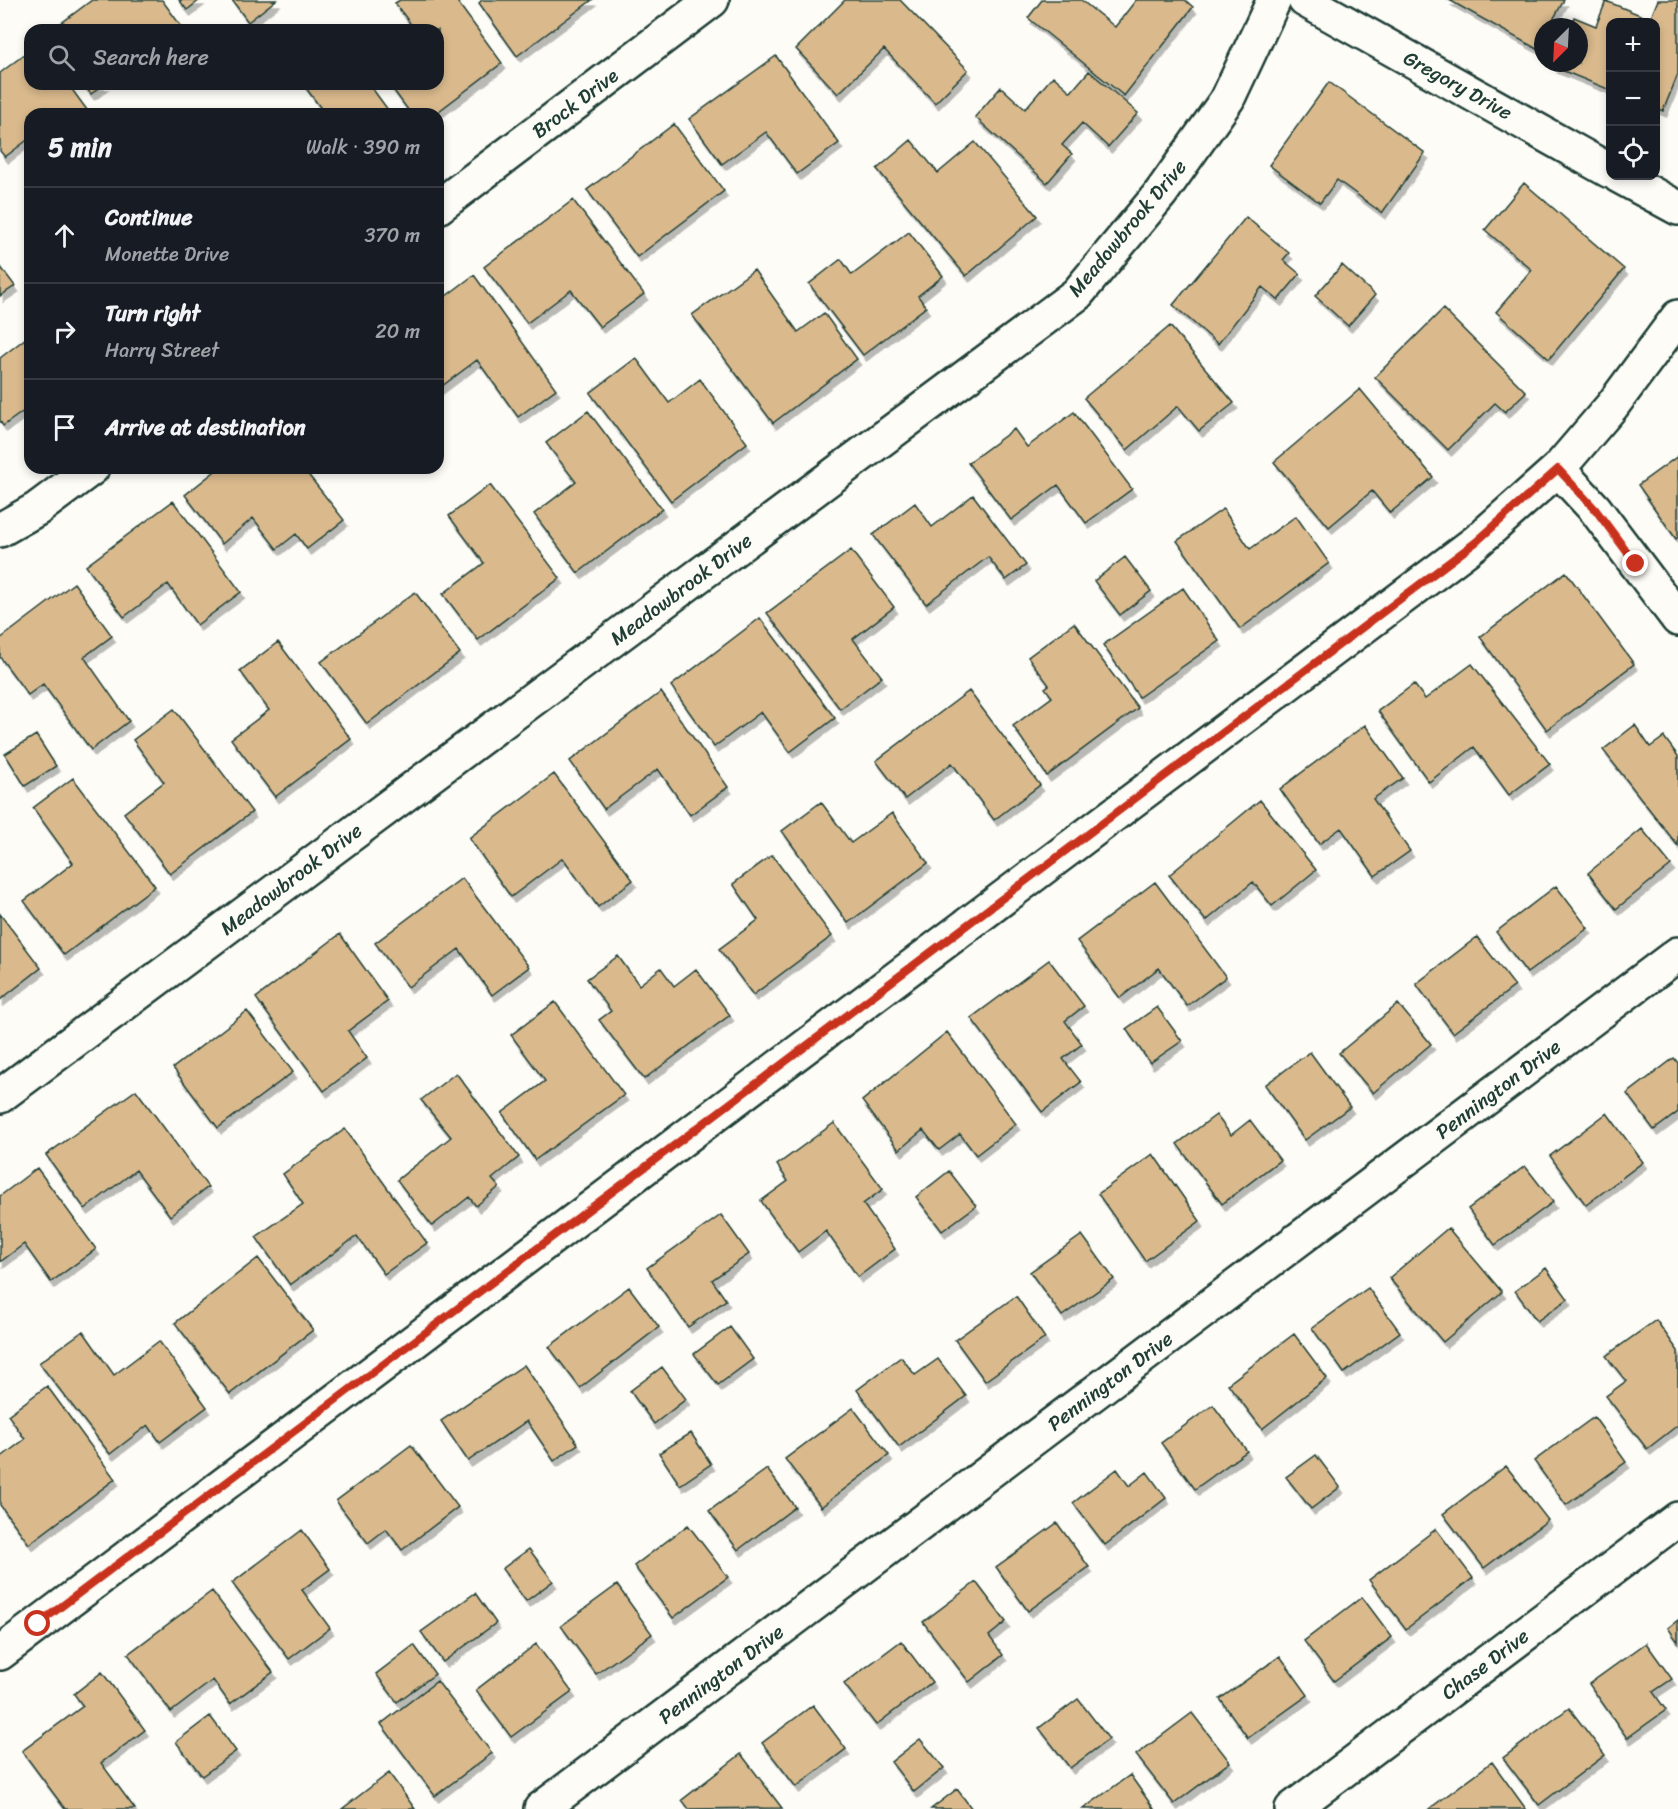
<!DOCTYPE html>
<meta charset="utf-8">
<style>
:root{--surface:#171b24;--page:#20242c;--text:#f1f3f6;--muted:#9ea1a6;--line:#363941}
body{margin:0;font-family:Sriracha,sans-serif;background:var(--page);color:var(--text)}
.controls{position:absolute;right:18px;top:18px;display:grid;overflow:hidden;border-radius:12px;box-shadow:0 3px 9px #0003}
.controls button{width:54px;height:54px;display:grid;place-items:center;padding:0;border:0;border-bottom:2px solid var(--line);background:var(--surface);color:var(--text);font:30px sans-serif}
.compass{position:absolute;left:1534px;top:18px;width:54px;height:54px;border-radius:50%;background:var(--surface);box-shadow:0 3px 9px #0003;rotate:204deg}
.stop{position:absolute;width:18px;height:18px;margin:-14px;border:4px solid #c8321e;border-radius:50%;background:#fff}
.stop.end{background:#c8321e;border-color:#fff;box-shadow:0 2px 6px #0008}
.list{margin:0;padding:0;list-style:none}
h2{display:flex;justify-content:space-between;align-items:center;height:78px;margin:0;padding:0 24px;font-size:26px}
h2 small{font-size:20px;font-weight:400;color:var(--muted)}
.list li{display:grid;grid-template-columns:39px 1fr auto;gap:18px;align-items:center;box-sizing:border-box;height:96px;padding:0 24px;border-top:2px solid var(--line)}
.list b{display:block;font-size:22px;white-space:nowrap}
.list p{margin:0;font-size:20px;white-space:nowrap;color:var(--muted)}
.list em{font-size:20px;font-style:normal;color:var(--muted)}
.icon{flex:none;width:33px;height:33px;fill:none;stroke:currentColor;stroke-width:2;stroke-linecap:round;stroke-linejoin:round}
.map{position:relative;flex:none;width:1678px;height:1809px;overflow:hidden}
.search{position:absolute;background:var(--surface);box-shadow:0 3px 9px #0003;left:24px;top:24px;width:420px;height:66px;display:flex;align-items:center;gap:15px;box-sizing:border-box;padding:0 21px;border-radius:18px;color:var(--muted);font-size:22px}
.panel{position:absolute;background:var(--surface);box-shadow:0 3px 9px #0003;left:24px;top:108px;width:420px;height:366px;border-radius:18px}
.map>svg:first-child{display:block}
.building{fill:#daba8d;stroke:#1f3d34;stroke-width:1.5;filter:url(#shadow)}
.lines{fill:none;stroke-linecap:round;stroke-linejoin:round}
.minor-casing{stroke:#1f3d34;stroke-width:38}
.minor{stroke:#fdfcf7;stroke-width:33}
.route{stroke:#c8321e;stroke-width:8}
.labels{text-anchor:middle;stroke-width:4.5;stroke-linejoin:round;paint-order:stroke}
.street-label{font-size:20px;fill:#1f3d34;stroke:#fdfcf7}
</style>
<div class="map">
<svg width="1678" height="1809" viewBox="0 0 1678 1809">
<defs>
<filter id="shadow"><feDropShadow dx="3.5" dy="6" stdDeviation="0" flood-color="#0004"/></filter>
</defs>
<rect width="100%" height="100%" fill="#fdfcf7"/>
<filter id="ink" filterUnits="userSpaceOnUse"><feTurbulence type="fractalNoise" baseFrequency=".0167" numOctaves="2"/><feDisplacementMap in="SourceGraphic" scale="12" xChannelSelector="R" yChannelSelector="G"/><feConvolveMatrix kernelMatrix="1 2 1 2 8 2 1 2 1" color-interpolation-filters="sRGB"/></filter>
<g filter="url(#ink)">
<path class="building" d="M 92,0 L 162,0 L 184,30 L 52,30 Z
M 179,0 L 200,0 L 187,10 Z
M 232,0 L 276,0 L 248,22 Z
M 400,0 L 456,0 L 502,63 L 435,114 L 411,114 L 389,84 L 438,84 L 438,30 L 415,30 L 395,3 Z
M 482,0 L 592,0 L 517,56 L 479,3 Z
M 845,0 L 900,0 L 968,70 L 935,103 L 884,49 L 838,94 L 796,49 Z
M 1042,0 L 1081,0 L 1115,27 L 1136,0 L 1185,0 L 1193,7 L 1124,96 L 1028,18 Z
M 1449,0 L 1564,0 L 1549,27 L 1543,27 L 1543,38 L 1537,49 Z
M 1658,0 L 1678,0 L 1678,74 L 1663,111 L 1656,108 L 1656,22 L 1610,22 L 1610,90 L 1554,67 L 1556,63 L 1579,63 L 1579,27 L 1571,27 L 1574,17 L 1596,26 L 1606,1 L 1650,19 Z
M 30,50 L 30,84 L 68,84 L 90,114 L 30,114 L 30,138 L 5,157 L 0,151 L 0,73 Z
M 776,56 L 839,143 L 797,174 L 766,132 L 722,164 L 689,119 Z
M 1089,71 L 1138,113 L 1108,147 L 1082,123 L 1062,145 L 1072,154 L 1047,183 L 975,117 L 1001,87 L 1025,109 L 1053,76 L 1071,92 Z
M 1329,82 L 1425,153 L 1382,213 L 1337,180 L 1320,203 L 1269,165 Z
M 83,84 L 105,84 L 91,94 Z
M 303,84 L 369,84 L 391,114 L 325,114 Z
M 674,124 L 724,191 L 637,257 L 587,190 Z
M 911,140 L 938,173 L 975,142 L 1037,216 L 966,276 L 877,169 Z
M 1524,183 L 1624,269 L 1549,359 L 1496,312 L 1532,270 L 1485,230 Z
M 573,200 L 644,294 L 600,327 L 571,290 L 527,323 L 484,267 Z
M 1246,217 L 1289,253 L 1283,260 L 1300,274 L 1278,300 L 1262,287 L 1218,344 L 1173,305 Z
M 909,232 L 943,276 L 918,296 L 926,307 L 863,355 L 809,284 L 841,259 L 852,275 Z
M 1342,265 L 1375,295 L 1348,326 L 1315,296 Z
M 0,266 L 15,286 L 0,296 Z
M 754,270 L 798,332 L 824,313 L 857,359 L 773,423 L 692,315 Z
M 474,275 L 556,389 L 518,417 L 477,360 L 438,389 L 438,302 Z
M 1443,309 L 1526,392 L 1505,412 L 1495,403 L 1448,450 L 1375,377 Z
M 1170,326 L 1234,403 L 1199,431 L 1178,406 L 1127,450 L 1084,398 Z
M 30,335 L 30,411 L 28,408 L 3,426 L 0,421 L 0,358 Z
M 636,358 L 669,403 L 700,379 L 747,443 L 671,501 L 590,393 Z
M 1360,389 L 1433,477 L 1390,513 L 1372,491 L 1329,527 L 1274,462 Z
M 588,411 L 662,509 L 578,573 L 534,514 L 576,482 L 546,443 Z
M 1074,412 L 1132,489 L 1086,523 L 1058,485 L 1011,520 L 968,463 L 1014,429 L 1027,447 Z
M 1678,456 L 1678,537 L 1676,539 L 1638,485 Z
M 219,468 L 303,468 L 344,520 L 307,549 L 296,534 L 277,549 L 253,518 L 222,544 L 185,495 Z
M 490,485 L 560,578 L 478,640 L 443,594 L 484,563 L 449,516 Z
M 973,495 L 1026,565 L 1006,580 L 988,557 L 926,604 L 873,535 L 915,503 L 932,527 Z
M 173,501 L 241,592 L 197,625 L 168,584 L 124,617 L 86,566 Z
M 1223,509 L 1250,549 L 1296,516 L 1329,563 L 1240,629 L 1177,541 Z
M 851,550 L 894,607 L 853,639 L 882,677 L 840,709 L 767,613 Z
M 1125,557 L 1151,591 L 1120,615 L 1094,581 Z
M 1566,572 L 1634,664 L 1547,730 L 1480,637 Z
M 74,583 L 112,636 L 84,657 L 129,721 L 91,750 L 43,684 L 28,695 L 0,657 L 0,639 Z
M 1183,588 L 1219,641 L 1139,697 L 1103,645 Z
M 415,592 L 460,653 L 367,724 L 321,662 Z
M 760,618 L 835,718 L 790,752 L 761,712 L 714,747 L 671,686 Z
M 1074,623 L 1138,708 L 1047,776 L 1013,726 L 1052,697 L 1045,688 L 1049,685 L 1028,657 Z
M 278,642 L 351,739 L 275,797 L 231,739 L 269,710 L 240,671 Z
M 1472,664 L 1550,764 L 1509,795 L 1474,747 L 1429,782 L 1378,711 L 1414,684 L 1425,699 Z
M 969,691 L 1040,785 L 994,820 L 952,763 L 905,799 L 876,761 Z
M 661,692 L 728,787 L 690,815 L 658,769 L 604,809 L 570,761 Z
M 174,709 L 252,812 L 170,874 L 124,813 L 164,782 L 133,740 Z
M 1365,725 L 1403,778 L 1373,799 L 1410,851 L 1375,876 L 1341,828 L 1319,844 L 1280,789 Z
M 1635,725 L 1650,747 L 1664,737 L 1678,756 L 1678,846 L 1603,750 Z
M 36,735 L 56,766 L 25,786 L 5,754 Z
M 554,774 L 633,880 L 598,907 L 563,858 L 511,897 L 469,838 Z
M 73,778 L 155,886 L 64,955 L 24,901 L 73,863 L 33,808 Z
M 1260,800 L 1316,870 L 1272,906 L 1253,882 L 1206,921 L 1169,875 Z
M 821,802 L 851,843 L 892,813 L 928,863 L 848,923 L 782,831 Z
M 1642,829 L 1671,865 L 1616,909 L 1588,873 Z
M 772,855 L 832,936 L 753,995 L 719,949 L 758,920 L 733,884 Z
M 462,878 L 529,967 L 492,995 L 459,949 L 408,987 L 375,943 Z
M 1155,882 L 1226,977 L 1187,1006 L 1159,968 L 1120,998 L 1077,941 Z
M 1556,886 L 1588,928 L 1527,973 L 1496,932 Z
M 0,914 L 41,968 L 0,1000 Z
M 340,934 L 388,1001 L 348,1031 L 367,1058 L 324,1091 L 256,998 Z
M 1477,937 L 1515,986 L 1453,1033 L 1416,984 Z
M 618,956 L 639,985 L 661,968 L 674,986 L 696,969 L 730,1015 L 644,1079 L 599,1020 L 611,1011 L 587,979 Z
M 1049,960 L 1084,1006 L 1065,1021 L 1082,1044 L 1063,1059 L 1081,1082 L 1042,1112 L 971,1018 Z
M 555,1002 L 624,1095 L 535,1160 L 502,1113 L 545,1081 L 511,1035 Z
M 1398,1004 L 1431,1044 L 1373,1093 L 1339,1053 Z
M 1157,1007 L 1182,1041 L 1150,1063 L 1126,1029 Z
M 247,1011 L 293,1072 L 218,1128 L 173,1068 Z
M 947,1032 L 1016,1124 L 976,1155 L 960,1134 L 939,1150 L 923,1130 L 899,1150 L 862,1101 Z
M 1310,1052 L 1350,1107 L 1305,1140 L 1265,1085 Z
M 1674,1058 L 1678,1063 L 1678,1112 L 1654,1130 L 1627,1094 Z
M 456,1073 L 519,1157 L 492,1179 L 499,1187 L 476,1206 L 469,1197 L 432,1226 L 397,1180 L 451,1137 L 421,1100 Z
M 136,1090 L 208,1187 L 170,1216 L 136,1170 L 85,1209 L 46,1155 Z
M 1607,1113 L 1643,1162 L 1586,1205 L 1550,1156 Z
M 1216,1115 L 1231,1135 L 1250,1120 L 1280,1160 L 1222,1204 L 1177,1144 Z
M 834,1123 L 883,1189 L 863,1204 L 895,1249 L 858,1277 L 826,1231 L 798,1252 L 761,1201 L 788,1181 L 777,1165 Z
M 345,1129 L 427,1243 L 384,1274 L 357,1236 L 290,1285 L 256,1237 L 303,1204 L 283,1174 Z
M 1153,1154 L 1200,1221 L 1145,1261 L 1098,1194 Z
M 1525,1166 L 1553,1202 L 1495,1245 L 1468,1209 Z
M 37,1168 L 96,1249 L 51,1282 L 24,1244 L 0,1262 L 0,1196 Z
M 949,1171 L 976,1206 L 942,1231 L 916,1197 Z
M 721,1215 L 749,1254 L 712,1280 L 726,1300 L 688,1327 L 647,1268 Z
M 1448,1228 L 1502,1292 L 1443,1342 L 1389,1278 Z
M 1082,1235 L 1114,1279 L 1062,1316 L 1030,1272 Z
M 258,1258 L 313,1330 L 230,1394 L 175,1323 Z
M 1546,1268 L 1568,1299 L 1537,1321 L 1515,1291 Z
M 629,1287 L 659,1327 L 580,1388 L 549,1347 Z
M 1368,1288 L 1400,1332 L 1344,1373 L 1312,1328 Z
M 1016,1296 L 1045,1338 L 985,1381 L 955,1340 Z
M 1656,1320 L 1678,1351 L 1678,1425 L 1647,1449 L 1606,1396 L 1626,1381 L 1606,1356 Z
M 730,1327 L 753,1359 L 718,1385 L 694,1354 Z
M 83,1331 L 114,1375 L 159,1341 L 207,1407 L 160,1442 L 148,1425 L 110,1454 L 39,1363 Z
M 1294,1334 L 1327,1378 L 1262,1429 L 1228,1384 Z
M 901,1357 L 915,1375 L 938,1359 L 966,1396 L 899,1447 L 857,1390 Z
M 524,1365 L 578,1444 L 554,1461 L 527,1421 L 468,1461 L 441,1421 Z
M 662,1367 L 686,1399 L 654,1424 L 630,1391 Z
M 47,1386 L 115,1479 L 29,1544 L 0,1505 L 0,1458 L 25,1439 L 8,1415 Z
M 1213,1405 L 1247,1451 L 1195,1489 L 1161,1443 Z
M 853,1408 L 889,1455 L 821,1507 L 785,1459 Z
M 1594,1417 L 1626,1462 L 1566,1505 L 1534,1461 Z
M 691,1433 L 711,1464 L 680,1485 L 659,1453 Z
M 411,1445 L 458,1507 L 402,1550 L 386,1529 L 368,1543 L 336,1501 Z
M 1316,1455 L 1340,1487 L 1311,1509 L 1286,1477 Z
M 1506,1466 L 1548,1520 L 1484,1568 L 1443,1514 Z
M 767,1469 L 795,1507 L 738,1550 L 709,1511 Z
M 1117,1469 L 1129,1486 L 1147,1472 L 1166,1498 L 1105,1545 L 1073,1503 Z
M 1057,1523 L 1089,1567 L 1028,1611 L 996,1567 Z
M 688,1525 L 728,1577 L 673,1618 L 634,1566 Z
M 1436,1529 L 1473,1578 L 1406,1629 L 1369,1580 Z
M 302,1530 L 330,1569 L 302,1590 L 330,1628 L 289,1659 L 232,1583 Z
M 529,1549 L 553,1581 L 526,1601 L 502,1569 Z
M 976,1582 L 1006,1622 L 989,1636 L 1003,1655 L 969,1682 L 923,1622 Z
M 617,1585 L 652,1634 L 596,1674 L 561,1626 Z
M 212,1591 L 273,1672 L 230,1704 L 213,1680 L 171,1712 L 128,1654 Z
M 475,1593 L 496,1623 L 443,1662 L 421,1632 Z
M 1362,1597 L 1392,1637 L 1334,1681 L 1304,1641 Z
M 1678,1620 L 1678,1642 L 1668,1628 Z
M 901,1641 L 932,1682 L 876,1725 L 844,1684 Z
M 1646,1643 L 1672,1679 L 1653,1692 L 1666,1710 L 1627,1738 L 1589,1684 Z
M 536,1644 L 572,1692 L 511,1737 L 476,1690 Z
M 414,1645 L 435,1674 L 397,1702 L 376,1674 Z
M 1280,1656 L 1308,1695 L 1248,1738 L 1220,1699 Z
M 102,1672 L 145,1730 L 101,1763 L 135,1809 L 65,1809 L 22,1751 L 83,1706 L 74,1694 Z
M 437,1681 L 492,1753 L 435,1796 L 381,1724 Z
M 1078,1699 L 1109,1739 L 1070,1768 L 1039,1728 Z
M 813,1705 L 846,1749 L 796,1787 L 762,1743 Z
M 1569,1708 L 1605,1755 L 1539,1805 L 1503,1758 Z
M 1192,1713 L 1230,1762 L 1174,1804 L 1136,1755 Z
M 210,1716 L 236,1751 L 202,1776 L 176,1742 Z
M 920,1739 L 944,1768 L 914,1792 L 891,1762 Z
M 741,1754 L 782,1808 L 689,1809 L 682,1800 Z
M 1492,1762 L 1526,1809 L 1429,1809 Z
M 389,1773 L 415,1809 L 342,1809 Z
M 1130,1775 L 1154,1809 L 1083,1809 Z
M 957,1789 L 972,1809 L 931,1809 Z"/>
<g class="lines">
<g class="minor-casing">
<path id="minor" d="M 1305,0 L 1610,171
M 1619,176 L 1678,208
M 438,207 L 712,0
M 1558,469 L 1595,509 L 1678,619
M 0,530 L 37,509 L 92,468
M 0,1096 L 1077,294 L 1161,193 L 1228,98 L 1274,0
M 0,1653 L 1476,542 L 1558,469 L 1612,406 L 1678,317
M 541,1809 L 1678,954
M 1292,1809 L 1678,1519"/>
</g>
<use href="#minor" class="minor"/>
</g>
</g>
<g class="lines" filter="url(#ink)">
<path class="route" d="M 38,1624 L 1476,542 L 1558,469 L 1595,509 L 1636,564"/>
</g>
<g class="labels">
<g class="street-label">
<text transform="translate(1458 85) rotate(29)" y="7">Gregory Drive</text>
<text transform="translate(575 103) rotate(-37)" y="7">Brock Drive</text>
<text transform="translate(1127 228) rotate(-50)" y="7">Meadowbrook Drive</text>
<text transform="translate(681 589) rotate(-37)" y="7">Meadowbrook Drive</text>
<text transform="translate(291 879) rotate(-37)" y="7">Meadowbrook Drive</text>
<text transform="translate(1498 1089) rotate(-37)" y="7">Pennington Drive</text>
<text transform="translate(1110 1381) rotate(-37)" y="7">Pennington Drive</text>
<text transform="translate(1485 1664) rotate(-37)" y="7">Chase Drive</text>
<text transform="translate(721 1674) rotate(-37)" y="7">Pennington Drive</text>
</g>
</g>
</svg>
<div class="controls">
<button>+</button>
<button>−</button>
<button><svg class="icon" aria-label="locate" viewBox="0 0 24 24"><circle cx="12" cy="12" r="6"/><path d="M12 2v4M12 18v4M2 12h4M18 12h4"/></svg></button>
</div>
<svg class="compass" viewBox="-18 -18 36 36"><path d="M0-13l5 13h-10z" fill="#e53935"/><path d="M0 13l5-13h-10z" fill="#9ea1a6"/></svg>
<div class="stop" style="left:38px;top:1624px"></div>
<div class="stop end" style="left:1636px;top:564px"></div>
<div class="search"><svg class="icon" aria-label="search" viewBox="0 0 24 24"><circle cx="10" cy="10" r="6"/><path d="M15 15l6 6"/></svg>Search here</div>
<section class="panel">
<h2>5 min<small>Walk · 390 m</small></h2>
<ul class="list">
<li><svg class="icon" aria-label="ahead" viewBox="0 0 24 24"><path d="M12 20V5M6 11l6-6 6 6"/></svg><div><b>Continue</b><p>Monette Drive</p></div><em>370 m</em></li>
<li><svg class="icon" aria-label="right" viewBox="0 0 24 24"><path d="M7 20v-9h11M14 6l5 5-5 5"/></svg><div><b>Turn right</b><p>Harry Street</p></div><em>20 m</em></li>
<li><svg class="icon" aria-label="arrive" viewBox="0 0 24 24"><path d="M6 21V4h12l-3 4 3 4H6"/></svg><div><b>Arrive at destination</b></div></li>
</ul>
</section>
</div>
